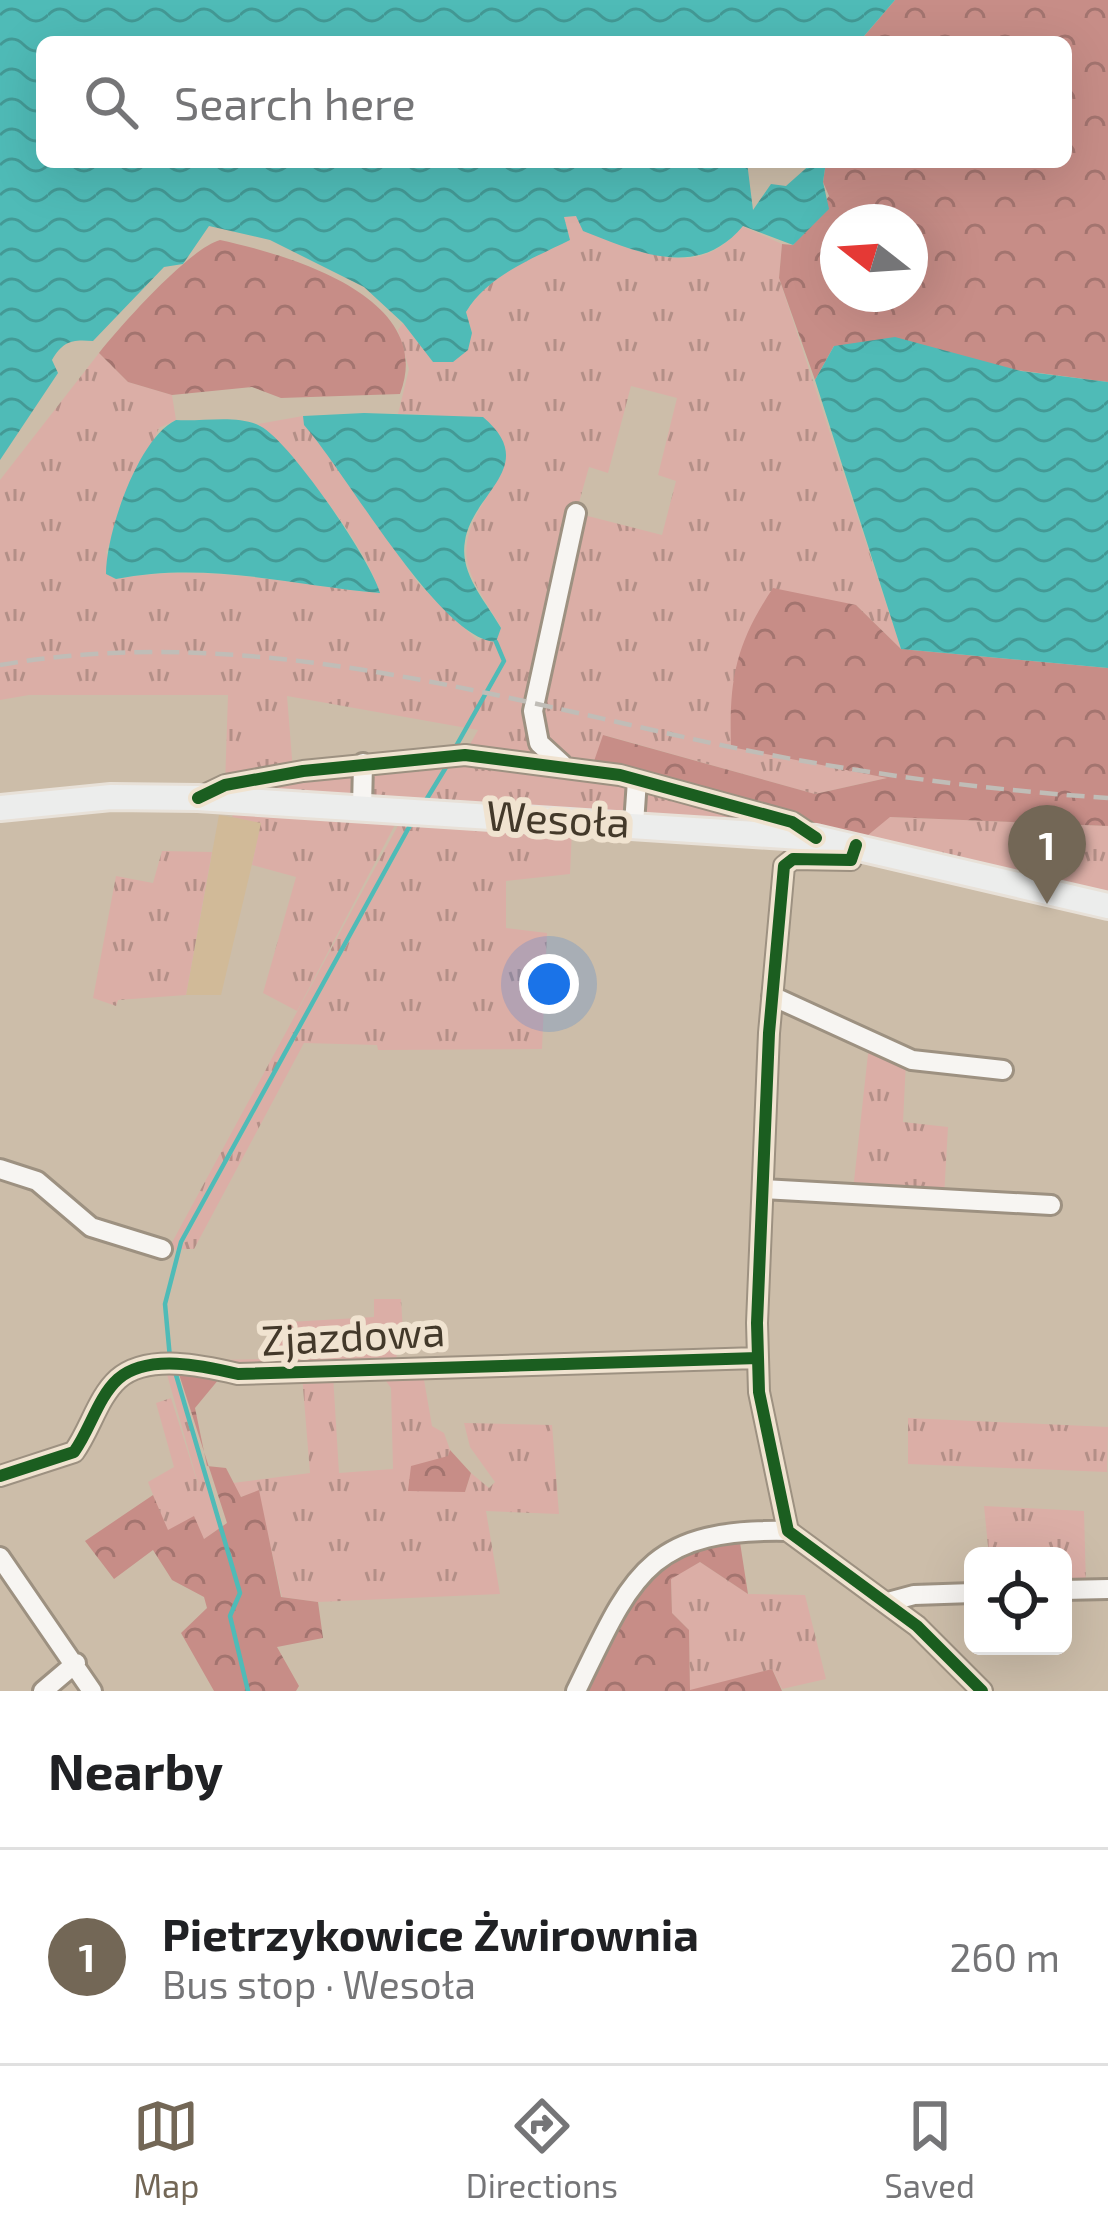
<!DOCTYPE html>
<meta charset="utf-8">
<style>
:root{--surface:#fff;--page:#f6f6f6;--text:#202124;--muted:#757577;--line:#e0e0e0;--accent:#736756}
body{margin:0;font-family:"Exo 2",sans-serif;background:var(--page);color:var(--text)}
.controls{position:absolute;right:36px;bottom:36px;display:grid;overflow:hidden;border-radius:18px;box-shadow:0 12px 48px #0002}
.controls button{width:108px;height:108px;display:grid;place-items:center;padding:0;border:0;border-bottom:3px solid var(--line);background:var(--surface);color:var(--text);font:60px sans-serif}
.compass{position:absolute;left:820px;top:204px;width:108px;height:108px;border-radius:50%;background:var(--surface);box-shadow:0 12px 48px #0002;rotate:287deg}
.you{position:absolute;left:549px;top:984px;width:42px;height:42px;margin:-30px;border:9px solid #fff;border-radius:50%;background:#1a73e8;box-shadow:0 0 0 18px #1a73e833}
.badge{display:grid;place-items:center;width:78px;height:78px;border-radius:50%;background:var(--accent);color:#fff;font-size:39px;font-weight:700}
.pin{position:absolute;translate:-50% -99px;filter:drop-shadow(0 3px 6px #0008)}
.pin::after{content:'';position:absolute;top:63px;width:42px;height:36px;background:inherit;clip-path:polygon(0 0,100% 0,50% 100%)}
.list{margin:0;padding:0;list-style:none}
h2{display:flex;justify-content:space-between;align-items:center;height:156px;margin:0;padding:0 48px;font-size:51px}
h2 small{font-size:39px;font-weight:400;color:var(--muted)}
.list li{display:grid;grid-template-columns:78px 1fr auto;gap:36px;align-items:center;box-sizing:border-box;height:216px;padding:0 48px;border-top:3px solid var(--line)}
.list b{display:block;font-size:45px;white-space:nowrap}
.list p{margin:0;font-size:39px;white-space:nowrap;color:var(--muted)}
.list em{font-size:39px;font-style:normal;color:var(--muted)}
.icon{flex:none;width:66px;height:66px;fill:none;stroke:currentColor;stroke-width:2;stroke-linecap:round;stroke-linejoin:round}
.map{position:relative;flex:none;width:1108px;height:1691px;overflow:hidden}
.search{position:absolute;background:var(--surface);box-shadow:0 12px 48px #0002;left:36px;right:36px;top:36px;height:132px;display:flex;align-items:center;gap:30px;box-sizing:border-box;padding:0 42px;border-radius:18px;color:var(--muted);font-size:45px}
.sheet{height:372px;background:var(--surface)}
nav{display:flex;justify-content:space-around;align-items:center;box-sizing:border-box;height:168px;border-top:3px solid var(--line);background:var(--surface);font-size:33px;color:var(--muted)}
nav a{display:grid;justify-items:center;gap:6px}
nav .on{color:var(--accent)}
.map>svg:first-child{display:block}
.built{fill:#d1ba98}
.grass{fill:url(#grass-tufts);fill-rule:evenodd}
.forest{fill:url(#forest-crowns);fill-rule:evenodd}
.water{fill:url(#water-waves)}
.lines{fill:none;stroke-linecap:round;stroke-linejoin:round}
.stream{stroke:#4fbbb7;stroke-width:4.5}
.minor-casing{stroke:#9d9181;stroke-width:24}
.major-casing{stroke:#e8e1d8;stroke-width:30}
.minor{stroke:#f7f5f2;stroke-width:18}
.major{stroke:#ecedec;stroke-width:24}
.rail{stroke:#c0bdb7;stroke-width:4.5;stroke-dasharray:18 9;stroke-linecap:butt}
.cycleway-casing{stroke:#f0e3d0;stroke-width:20}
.cycleway{stroke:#1b5e20;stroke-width:12}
.labels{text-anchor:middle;stroke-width:12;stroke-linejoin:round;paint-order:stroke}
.street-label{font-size:42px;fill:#43392a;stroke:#f0e3d0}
</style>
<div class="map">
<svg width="1108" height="1691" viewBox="0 0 1108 1691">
<defs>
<pattern id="grass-tufts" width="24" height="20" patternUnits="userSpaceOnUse" patternTransform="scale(3)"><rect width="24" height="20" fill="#dbaea6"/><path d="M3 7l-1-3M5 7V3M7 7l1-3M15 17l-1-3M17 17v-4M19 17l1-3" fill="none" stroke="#b38f87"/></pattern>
<pattern id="forest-crowns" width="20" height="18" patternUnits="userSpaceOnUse" patternTransform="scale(3)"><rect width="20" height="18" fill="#c78d87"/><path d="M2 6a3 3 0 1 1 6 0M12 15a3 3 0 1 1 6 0" fill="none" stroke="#a3746f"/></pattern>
<pattern id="water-waves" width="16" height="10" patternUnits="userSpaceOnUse" patternTransform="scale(3)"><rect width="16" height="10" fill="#4fbbb7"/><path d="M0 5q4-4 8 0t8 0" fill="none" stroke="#439995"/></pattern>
</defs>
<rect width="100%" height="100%" fill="#ccbda9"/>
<path class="built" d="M 219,815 L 262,822 L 221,995 L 186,995 Z"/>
<path class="grass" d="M 576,216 C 631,247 694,288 742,226 L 782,244 L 779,278 L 901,649 L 856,605 L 891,777 L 815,794 L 604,735 L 809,829 L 198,798 L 225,785 L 228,695 L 29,695 L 0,700 L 0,480 L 99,353 L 128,382 L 172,395 L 176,420 L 159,428 L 106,552 L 116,579 C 207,562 290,585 379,593 C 371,551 292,451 258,424 L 303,416 L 418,583 L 478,641 L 501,627 C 470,574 449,557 486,498 L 436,415 L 398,414 L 409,369 L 398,330 L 403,323 L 433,362 L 472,333 L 466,312 C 488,275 533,258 570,240 L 564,217 ZM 631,386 L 677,398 L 658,475 L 676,481 L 662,535 L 576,513 L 589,467 L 608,473 ZM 287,696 L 478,730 L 464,755 L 293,771 Z
M 235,808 L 398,819 L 297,1011 L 263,993 L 296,877 L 252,865 L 261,823 L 232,817 Z
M 889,817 L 1108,826 L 1108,906 L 856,845 Z
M 401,820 L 411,821 L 197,1215 L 177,1250 L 169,1248 Z
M 415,821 L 572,830 L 570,874 L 506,881 L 506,928 L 547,933 L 542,1049 L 378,1050 L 377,1045 L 304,1043 L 194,1249 L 180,1249 Z
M 162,851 L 212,852 L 186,995 L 118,1000 L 116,1006 L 93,998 L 116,876 L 153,883 Z
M 869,1045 L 906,1061 L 903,1122 L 948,1127 L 944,1197 L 853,1190 Z
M 374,1299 L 401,1299 L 404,1348 L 396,1349 L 397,1363 L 238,1371 L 216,1360 L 276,1359 L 272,1323 L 374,1317 Z
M 172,1370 L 222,1526 L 203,1540 L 167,1530 L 148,1482 L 174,1467 L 156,1403 L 171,1398 L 201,1494 L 166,1371 Z
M 380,1373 L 423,1374 L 432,1426 L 444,1433 L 465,1492 L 471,1473 L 489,1488 L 495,1482 L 470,1447 L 464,1423 L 552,1425 L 559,1514 L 486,1511 L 500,1594 L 318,1602 L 282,1597 L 258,1491 L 241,1497 L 233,1483 L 310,1473 L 302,1375 L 333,1375 L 339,1473 L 393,1469 L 391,1388 Z
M 908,1418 L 1108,1427 L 1107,1472 L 908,1464 Z
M 984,1506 L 1084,1511 L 1086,1585 L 1063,1586 L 1063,1556 L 989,1556 Z
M 700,1562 L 748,1594 L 805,1595 L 826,1679 L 782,1689 L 772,1669 L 690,1691 L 689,1630 L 672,1613 L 671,1578 Z"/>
<path class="forest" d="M 895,0 L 1108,0 L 1108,382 L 834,346 L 815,380 L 779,278 L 782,244 L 793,245 L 829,196 L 823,182 L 826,162 L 1066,162 L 1066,42 L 859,42 ZM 838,222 L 910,222 L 910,294 L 838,294 Z
M 220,240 C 289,255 437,297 400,394 L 281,398 L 252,387 L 172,395 L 128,382 L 99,353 C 121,325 190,248 220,240 Z
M 773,588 L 856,605 L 901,649 L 1108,668 L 1108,826 L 890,817 L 856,845 L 591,770 L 603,735 L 815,794 L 887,778 L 731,747 C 729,680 735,645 773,588 Z
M 177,1368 L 219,1379 L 195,1408 L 207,1466 L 226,1468 L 241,1497 L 259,1490 L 281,1597 L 318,1602 L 323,1638 L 277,1647 L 299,1686 L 296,1691 L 214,1691 L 181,1633 L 207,1608 L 204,1597 L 172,1580 L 153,1550 L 114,1579 L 85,1541 L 153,1495 L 168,1530 L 194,1516 L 204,1539 L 227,1523 Z
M 450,1450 L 471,1473 L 465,1492 L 408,1491 L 411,1466 L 448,1456 Z
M 739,1536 L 748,1594 L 700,1562 L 671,1579 L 672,1613 L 689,1630 L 690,1690 L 772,1669 L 782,1691 L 580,1691 L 610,1629 L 664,1555 Z"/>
<path class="water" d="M 0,0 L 895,0 L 859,42 L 42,42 L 42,162 L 747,162 L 753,210 L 771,184 L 786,186 L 813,162 L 826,162 L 823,182 L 829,209 L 793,245 L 743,226 C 698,280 639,253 583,231 L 576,216 L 564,217 L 570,240 C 534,258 488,275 466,312 L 472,333 L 468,350 L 453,362 L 433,362 L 403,323 L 364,287 L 270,240 L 209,226 L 183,264 L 164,267 L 93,341 C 72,339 63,341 52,360 L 58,373 L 0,460 Z
M 895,337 L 1021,371 L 1108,382 L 1108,668 L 901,649 L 815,380 L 834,346 Z
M 364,413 L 483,417 C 541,466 472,493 465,541 C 459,574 486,601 501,628 L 496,642 C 439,639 346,472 304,425 L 303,416 Z
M 176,420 C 201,422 238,414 260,426 C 290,441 371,560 380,593 C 290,585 207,561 116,579 L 106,574 C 106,533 138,438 176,420 Z"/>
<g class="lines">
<path class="stream" d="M 455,748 L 504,661 L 496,642
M 423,805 L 448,764
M 170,1358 L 165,1304 L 181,1242 L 413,820
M 174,1368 L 240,1593 L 230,1616 L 248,1691"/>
<g class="minor-casing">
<path id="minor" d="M 562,764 L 539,743 L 533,711 L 576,513
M 198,798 L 225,785 L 303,771 L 465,755 L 620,775 L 792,822 L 816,838
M 362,808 L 363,763
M 634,824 L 637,780
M 856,845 L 851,860 L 793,859 L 784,866 L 769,1033 L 757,1323 L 759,1392 L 788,1531 L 917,1626 L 982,1691
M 772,996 L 912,1060 L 1003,1070
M 0,1169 L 37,1181 L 91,1227 L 162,1249
M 763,1189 L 1051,1205
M 0,1476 L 74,1452 C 90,1430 98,1397 118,1379 C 148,1353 204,1366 238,1374 L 758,1358
M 0,1557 L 92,1691
M 1063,1590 L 1108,1589
M 888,1602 L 914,1595 L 973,1593
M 43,1691 L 76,1663
M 576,1691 C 632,1576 647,1528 788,1531"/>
</g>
<g class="major-casing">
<path id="major" d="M 0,808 L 111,797 L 198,798 L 816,838 L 1108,906"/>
</g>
<use href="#minor" class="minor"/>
<use href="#major" class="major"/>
<path class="rail" d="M 0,665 C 242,623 476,692 711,743 C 843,771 974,789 1108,798"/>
<g class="cycleway-casing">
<path id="cycleway" d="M 198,798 L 225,785 L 303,771 L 465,755 L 620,775 L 792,822 L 816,838
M 856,845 L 851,860 L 793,859 L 784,866 L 769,1033 L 757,1323 L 759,1392 L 788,1531 L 917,1626 L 982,1691
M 0,1476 L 74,1452 C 90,1430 98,1397 118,1379 C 148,1353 204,1366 238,1374 L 758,1358"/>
</g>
<use href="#cycleway" class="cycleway"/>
</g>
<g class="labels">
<g class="street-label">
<text transform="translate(558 819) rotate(3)" y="15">Wesoła</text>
<text transform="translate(353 1336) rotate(-3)" y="15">Zjazdowa</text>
</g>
</g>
</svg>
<div class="controls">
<button><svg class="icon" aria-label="locate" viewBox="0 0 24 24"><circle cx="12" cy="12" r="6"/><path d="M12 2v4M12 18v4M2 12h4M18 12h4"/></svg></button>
</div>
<svg class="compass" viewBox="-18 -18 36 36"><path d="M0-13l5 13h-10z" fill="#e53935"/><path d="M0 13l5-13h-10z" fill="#757577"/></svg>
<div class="you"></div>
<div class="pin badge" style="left:1047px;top:904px">1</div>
<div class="search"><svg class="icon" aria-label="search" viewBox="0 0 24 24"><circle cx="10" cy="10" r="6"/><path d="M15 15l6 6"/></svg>Search here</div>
</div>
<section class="sheet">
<h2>Nearby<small></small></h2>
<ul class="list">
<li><span class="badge">1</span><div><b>Pietrzykowice Żwirownia</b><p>Bus stop · Wesoła</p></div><em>260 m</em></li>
</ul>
</section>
<nav>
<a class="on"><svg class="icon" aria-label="map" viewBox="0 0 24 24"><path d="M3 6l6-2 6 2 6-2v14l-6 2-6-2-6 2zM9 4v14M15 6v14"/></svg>Map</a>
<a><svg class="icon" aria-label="directions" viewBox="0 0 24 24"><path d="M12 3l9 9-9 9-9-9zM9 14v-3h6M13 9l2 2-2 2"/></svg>Directions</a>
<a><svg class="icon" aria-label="saved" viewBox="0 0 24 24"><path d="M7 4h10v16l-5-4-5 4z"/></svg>Saved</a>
</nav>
